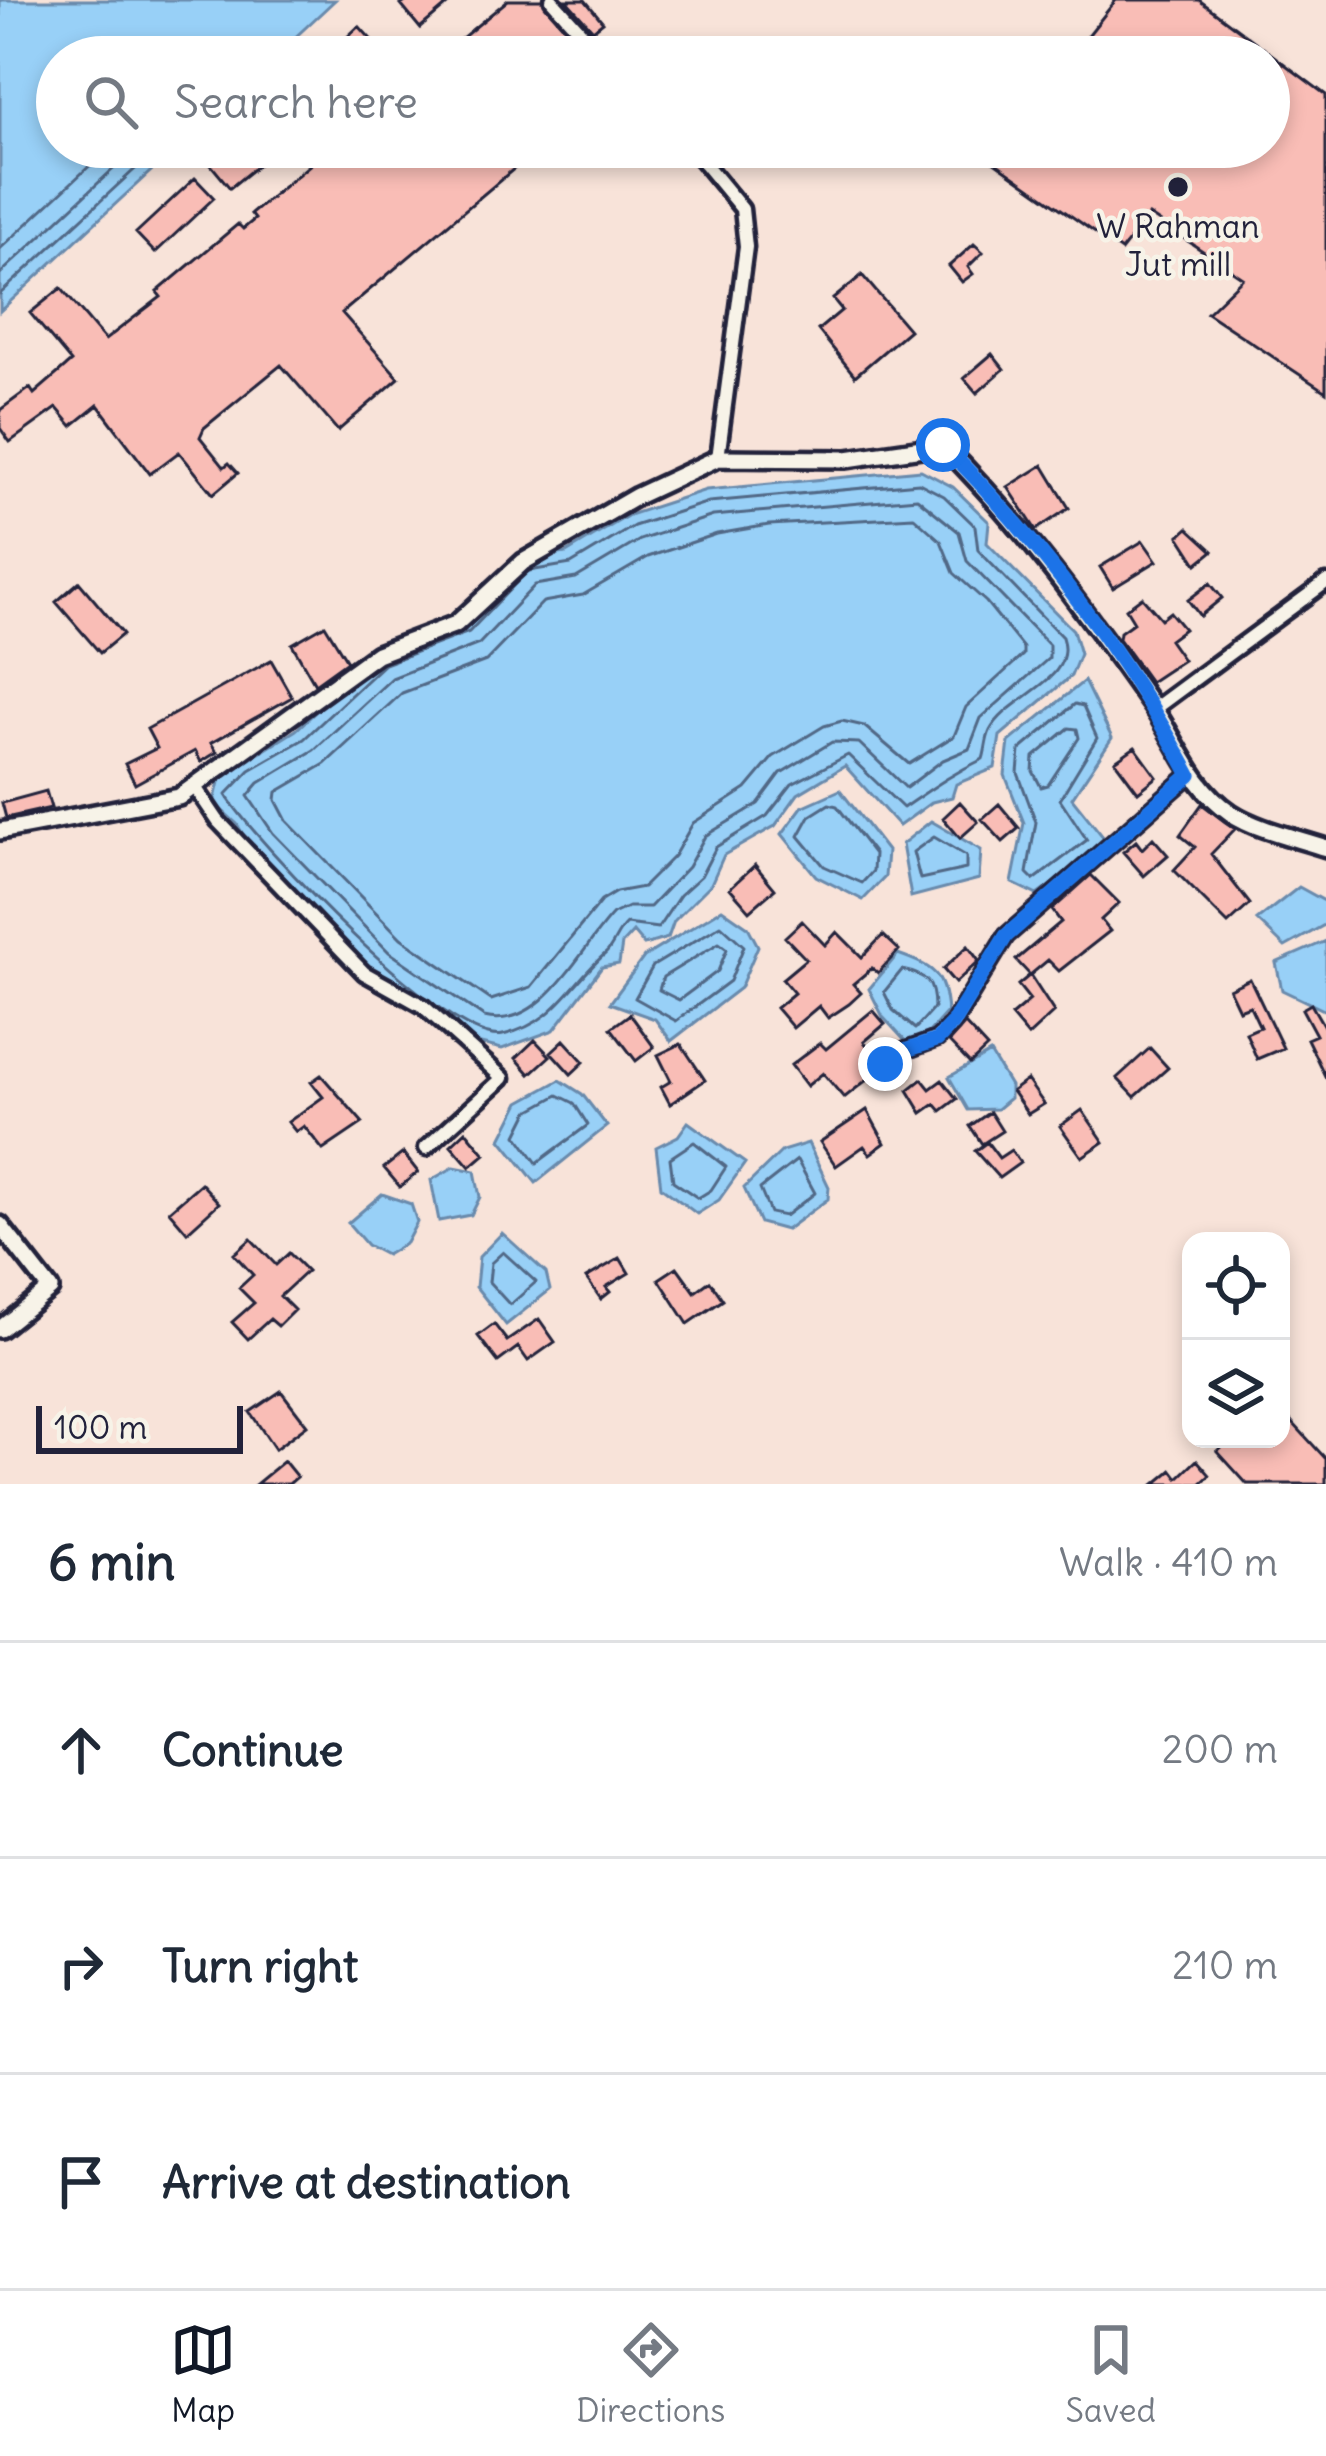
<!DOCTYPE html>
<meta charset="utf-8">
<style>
:root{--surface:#fff;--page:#f6f6f7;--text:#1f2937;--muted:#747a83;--line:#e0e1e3;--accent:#111827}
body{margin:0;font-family:Delius,sans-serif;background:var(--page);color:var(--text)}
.controls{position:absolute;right:36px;bottom:36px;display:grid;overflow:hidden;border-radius:24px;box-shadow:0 6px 18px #0003}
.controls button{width:108px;height:108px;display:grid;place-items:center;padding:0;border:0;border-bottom:3px solid var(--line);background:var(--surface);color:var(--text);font:60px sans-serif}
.scale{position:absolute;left:36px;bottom:30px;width:207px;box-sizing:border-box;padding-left:12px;border:6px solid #22223b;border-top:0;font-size:33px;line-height:42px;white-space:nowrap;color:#22223b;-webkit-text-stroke:9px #f7f3e8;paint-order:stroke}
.stop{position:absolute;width:36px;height:36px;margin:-27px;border:9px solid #1a73e8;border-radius:50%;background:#fff}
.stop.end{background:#1a73e8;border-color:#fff;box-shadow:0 3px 12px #0008}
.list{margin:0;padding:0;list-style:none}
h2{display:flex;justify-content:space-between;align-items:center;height:156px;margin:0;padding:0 48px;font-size:51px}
h2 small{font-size:39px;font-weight:400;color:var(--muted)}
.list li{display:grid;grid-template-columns:78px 1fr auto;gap:36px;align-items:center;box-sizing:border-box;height:216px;padding:0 48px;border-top:3px solid var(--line)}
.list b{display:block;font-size:45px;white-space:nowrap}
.list em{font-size:39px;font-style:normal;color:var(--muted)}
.icon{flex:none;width:66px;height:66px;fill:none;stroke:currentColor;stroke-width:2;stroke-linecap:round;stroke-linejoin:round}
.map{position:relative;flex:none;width:1326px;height:1484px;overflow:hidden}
.search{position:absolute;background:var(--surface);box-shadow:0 6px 18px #0003;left:36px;right:36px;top:36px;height:132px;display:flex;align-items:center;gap:30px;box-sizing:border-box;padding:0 42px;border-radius:66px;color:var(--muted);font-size:45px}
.sheet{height:804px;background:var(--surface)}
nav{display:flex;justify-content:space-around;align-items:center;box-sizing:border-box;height:168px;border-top:3px solid var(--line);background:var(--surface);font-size:33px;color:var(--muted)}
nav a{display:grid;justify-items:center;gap:6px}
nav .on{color:var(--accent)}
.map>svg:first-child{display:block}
.water{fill:#98d0f7;stroke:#698aac;stroke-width:3}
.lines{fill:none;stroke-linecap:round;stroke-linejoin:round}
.shore{stroke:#516886;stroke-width:3}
.building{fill:#f9bdb6;stroke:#22223b;stroke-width:3}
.minor-casing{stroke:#22223b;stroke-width:21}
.tertiary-casing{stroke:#22223b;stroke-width:24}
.minor{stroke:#f7f3e8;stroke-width:12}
.tertiary{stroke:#f7f3e8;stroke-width:15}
.route{stroke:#1a73e8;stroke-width:15}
.poi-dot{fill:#22223b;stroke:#f7f3e8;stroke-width:4.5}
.labels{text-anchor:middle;stroke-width:9;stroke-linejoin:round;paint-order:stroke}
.poi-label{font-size:33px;fill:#22223b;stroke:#f7f3e8}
</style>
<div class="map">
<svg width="1326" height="1484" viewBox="0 0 1326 1484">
<rect width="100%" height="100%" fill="#f8e3d9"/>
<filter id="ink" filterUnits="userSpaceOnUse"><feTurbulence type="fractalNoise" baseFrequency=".00833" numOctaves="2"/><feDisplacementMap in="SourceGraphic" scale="24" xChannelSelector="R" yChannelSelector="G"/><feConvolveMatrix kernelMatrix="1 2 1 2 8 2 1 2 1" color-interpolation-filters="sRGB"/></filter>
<g filter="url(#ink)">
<path class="water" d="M 0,0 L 335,0 L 274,57 L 57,57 L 57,147 L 177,147 L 0,311 Z
M 921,470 L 953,487 L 989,522 L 987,543 L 1073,630 L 1080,654 L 1071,676 L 1000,736 L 995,768 L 956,784 L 952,797 L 932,802 L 899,826 L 845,766 L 798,794 L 775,826 L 724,855 L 711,884 L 674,921 L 668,938 L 644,945 L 633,932 L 622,944 L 619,964 L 602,967 L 554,1030 L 502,1049 L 472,1042 L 373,974 L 282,875 L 252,850 L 237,824 L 214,803 L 220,778 L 296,730 L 377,654 L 462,623 L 522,559 L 566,553 L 629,515 L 706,490 Z
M 1084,681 L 1112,738 L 1072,798 L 1104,838 L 1092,855 L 1037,895 L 1012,883 L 1024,823 L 1005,775 L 1009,742 Z
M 840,790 L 887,851 L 885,877 L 863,900 L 816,876 L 782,834 L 802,807 Z
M 931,821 L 981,850 L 979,879 L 911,897 L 902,844 Z
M 1299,887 L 1326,902 L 1326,924 L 1285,947 L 1257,920 Z
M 722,909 L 748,927 L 758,946 L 740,988 L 671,1041 L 655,1019 L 610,1003 L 644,957 Z
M 1326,941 L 1326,1011 L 1282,990 L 1276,963 Z
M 898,954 C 934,967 944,973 947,1012 L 922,1040 L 908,1044 L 883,1017 L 869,989 Z
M 990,1053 L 1010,1086 L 1010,1098 L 997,1109 L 968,1110 L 949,1077 Z
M 560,1080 L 582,1094 L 607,1126 L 536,1183 L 501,1139 L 520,1102 Z
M 688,1122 L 745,1163 L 719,1200 L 697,1214 L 661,1187 L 656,1147 L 678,1136 Z
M 808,1143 L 829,1187 L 828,1199 L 786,1230 L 760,1223 L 744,1188 L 782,1151 Z
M 454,1167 L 475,1171 L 480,1197 L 471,1215 L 439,1221 L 431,1180 Z
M 382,1194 L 411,1204 L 417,1222 L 406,1243 L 386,1255 L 367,1245 L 348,1223 Z
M 502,1233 L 546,1273 L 550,1290 L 506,1325 L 476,1287 L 479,1257 Z"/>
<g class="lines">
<path class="shore" d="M 0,249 L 110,147
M 0,274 L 137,147
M 0,294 L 159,147
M 917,498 L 959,532 L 967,561 L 1049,645 L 1049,658 L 981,718 L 969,749 L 943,760 L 906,788 L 859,743 L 832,742 L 781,773 L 758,804 L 705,836 L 688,867 L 650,907 L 628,907 L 613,914 C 580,948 542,1032 484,1017 L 389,952 L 273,833 L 248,796 L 259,783 L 314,750 L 392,678 L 479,644 L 535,585 L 576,578 L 640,540 L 713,516 Z
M 914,517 L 941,541 L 954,573 L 986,602 L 1023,648 L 1023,655 L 966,707 L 954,736 L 909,764 L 864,726 L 842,721 L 824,726 L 773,757 L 746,789 L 693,823 L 674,856 L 643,887 L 616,892 L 601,901 L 531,987 L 491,1000 L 401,938 L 287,821 L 276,800 L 277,792 L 325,764 L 402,693 L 486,661 L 543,602 L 583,595 L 648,557 L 717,534 L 769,525 Z
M 517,582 L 469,632 L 384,664 L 304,739 L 250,770 L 226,795 C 254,840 450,1048 503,1035 C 556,1023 570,984 606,953 C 613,947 617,932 626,924 L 658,928 L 680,895 L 701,876 L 716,847 L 767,816 L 792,784 L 848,755 L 903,808 C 931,789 953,773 983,759 C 986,751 986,739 990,731 C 1008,695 1077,682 1062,637 L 978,550 L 975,526 L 944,496 L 919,483 L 709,502 L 634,526 L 571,564 L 529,571
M 1075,704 L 1083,706 L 1097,738 L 1060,799 L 1087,840 L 1034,880 L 1027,873 L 1036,822 L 1018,773 L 1020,750 Z
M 1069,728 L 1077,729 L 1079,738 L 1048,785 L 1041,787 L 1033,771 L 1034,757 Z
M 829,804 L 837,806 L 874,854 L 873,871 L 862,883 L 824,866 L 799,836 L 810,816 Z
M 934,837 L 966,856 L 966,869 L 920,879 L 913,852 Z
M 721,925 L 744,946 L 730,981 L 676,1021 L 635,998 L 653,966 Z
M 719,943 L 727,949 L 718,971 L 679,1000 L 659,990 L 663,977 Z
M 902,970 C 927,975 934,982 934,1008 L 915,1029 L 893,1010 L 884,992 Z
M 558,1095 L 574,1103 L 588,1125 L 537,1163 L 517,1135 L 529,1111 Z
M 694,1142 L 726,1167 L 711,1190 L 698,1198 L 673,1181 L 670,1158 Z
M 797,1160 L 815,1193 L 785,1216 L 770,1213 L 760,1189 Z
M 503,1252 L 536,1282 L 510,1305 L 489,1282 L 491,1263 Z"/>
</g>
<path class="building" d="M 408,0 L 453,0 L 420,28 L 401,5 Z
M 508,0 L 542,0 L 589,57 L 439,57 Z
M 566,0 L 585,0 L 603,22 L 593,30 Z
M 1116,0 L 1199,0 L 1326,95 L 1326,392 L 1207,313 L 1243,278 L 1149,215 L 1121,251 L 990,159 L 1000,147 L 1269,147 L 1269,57 L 1071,57 Z
M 359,26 L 387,57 L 326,57 Z
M 234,147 L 280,147 L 230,188 L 211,165 Z
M 331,147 L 540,147 L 342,313 L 399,378 L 338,431 L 281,365 L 204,428 L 200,437 L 224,467 L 229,463 L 238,473 L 213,494 L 179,452 L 150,474 L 98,405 L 72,426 L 57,408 L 10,442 L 0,428 L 0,410 L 30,388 L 34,394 L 71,362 L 30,313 L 61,288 L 105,340 L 161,297 L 157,292 L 238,224 L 243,229 L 255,219 L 251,214 Z
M 195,178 L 214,198 L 155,253 L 136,233 Z
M 974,244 L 983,252 L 968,267 L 973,274 L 962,282 L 949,266 Z
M 862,275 L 909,330 L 855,376 L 818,330 L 842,310 L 833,299 Z
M 992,354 L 1004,369 L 977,393 L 964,378 Z
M 1043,465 L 1069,508 L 1036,530 L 1008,487 Z
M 1188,528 L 1213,551 L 1197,564 L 1179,536 Z
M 1143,541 L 1157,561 L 1113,588 L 1100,567 Z
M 79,582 L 123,634 L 100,653 L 56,602 Z
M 1210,583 L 1222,598 L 1200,616 L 1188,600 Z
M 1142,597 L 1161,619 L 1170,612 L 1184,629 L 1169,640 L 1183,660 L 1150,682 L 1119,639 L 1120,632 L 1134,622 L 1126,609 Z
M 325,625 L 347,661 L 315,684 L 292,644 Z
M 271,660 L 292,697 L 211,743 L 217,752 L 201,762 L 195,751 L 135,784 L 125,764 L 157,748 L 147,729 Z
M 1135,747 L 1157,777 L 1138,792 L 1115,761 Z
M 46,791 L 51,808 L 6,818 L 2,803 Z
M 960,802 L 978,822 L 960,838 L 943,818 Z
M 999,804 L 1019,828 L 1003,842 L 982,819 Z
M 1202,804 L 1235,829 L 1211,854 L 1250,904 L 1228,924 L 1174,870 L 1195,847 L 1180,835 Z
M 1153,838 L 1168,855 L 1144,876 L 1123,852 L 1136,841 L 1142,849 Z
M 755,865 L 775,889 L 750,911 L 730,888 Z
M 1091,875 L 1119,903 L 1101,920 L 1110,931 L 1059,971 L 1048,960 L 1030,975 L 1054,1012 L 1028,1036 L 1011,1016 L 1030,1000 L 1018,985 L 1030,975 L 1016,960 L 1061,922 L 1052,910 Z
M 802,921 L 825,945 L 837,932 L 862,957 L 883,935 L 899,950 L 878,973 L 872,968 L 853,984 L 861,993 L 849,1004 L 828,1018 L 819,1006 L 793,1028 L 776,1008 L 794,993 L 782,979 L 806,959 L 785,937 Z
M 968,946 L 979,961 L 955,983 L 943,969 Z
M 1250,979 L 1283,1048 L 1257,1059 L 1246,1033 L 1260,1027 L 1250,1006 L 1239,1010 L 1229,989 Z
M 1311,1004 L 1326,1030 L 1326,1078 L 1307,1039 L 1316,1035 L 1302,1009 Z
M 873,1010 L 885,1024 L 864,1042 L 877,1057 L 878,1071 L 844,1098 L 823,1073 L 807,1086 L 791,1065 L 820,1043 L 826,1049 Z
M 630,1014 L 654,1047 L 636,1061 L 611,1028 Z
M 965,1024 L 987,1048 L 970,1064 L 949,1042 Z
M 535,1040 L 550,1056 L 530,1074 L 516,1058 Z
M 564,1040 L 584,1062 L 571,1074 L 551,1052 Z
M 681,1044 L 705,1080 L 670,1104 L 661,1087 L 671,1081 L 658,1055 Z
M 1150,1048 L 1168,1068 L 1135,1097 L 1117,1078 Z
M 321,1075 L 363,1123 L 323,1150 L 304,1126 L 296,1132 L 288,1122 L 323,1097 L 311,1082 Z
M 922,1079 L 930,1089 L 942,1080 L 957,1099 L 941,1111 L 935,1104 L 922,1113 L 908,1090 Z
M 1027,1080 L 1044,1104 L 1028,1114 L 1012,1091 Z
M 867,1110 L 885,1143 L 870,1154 L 864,1146 L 836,1166 L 820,1142 Z
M 1082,1110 L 1104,1142 L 1082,1157 L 1060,1126 Z
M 990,1112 L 1002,1131 L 982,1144 L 970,1126 Z
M 466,1131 L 485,1154 L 470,1167 L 451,1145 Z
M 987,1142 L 999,1158 L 1011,1150 L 1020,1163 L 999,1178 L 975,1151 Z
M 403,1153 L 418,1172 L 400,1187 L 384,1168 Z
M 201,1183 L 219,1203 L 187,1232 L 169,1211 Z
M 251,1239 L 276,1265 L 289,1253 L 307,1271 L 280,1296 L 294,1310 L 278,1326 L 270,1319 L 248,1339 L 232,1322 L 254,1303 L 239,1288 L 253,1275 L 234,1254 Z
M 620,1258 L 629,1273 L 606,1287 L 610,1292 L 601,1299 L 586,1278 Z
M 677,1267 L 695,1292 L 710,1281 L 723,1300 L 688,1324 L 659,1279 Z
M 539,1319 L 555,1342 L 528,1361 L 518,1347 L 498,1362 L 478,1336 L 494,1324 L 507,1341 Z
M 281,1391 L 307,1425 L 275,1449 L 250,1412 Z
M 1281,1410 L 1326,1459 L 1326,1484 L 1247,1484 L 1217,1451 L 1231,1439 L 1281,1439 Z
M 1197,1460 L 1210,1475 L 1200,1484 L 1155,1484 L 1172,1470 L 1178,1478 Z
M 284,1461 L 297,1477 L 289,1484 L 256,1484 Z"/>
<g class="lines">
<g class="minor-casing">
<path id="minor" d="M 552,0 L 603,57
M 691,147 L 742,209 L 746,247 L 718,458
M 1154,709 L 1326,582
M 195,787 L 218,821 L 364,973 L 423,1006 L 503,1078 L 426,1148
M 885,1064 L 893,1055 L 937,1039 L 952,1025 L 1006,936 L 1190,775"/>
</g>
<g class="tertiary-casing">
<path id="tertiary" d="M 0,831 L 179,797 L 377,654 L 456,624 L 523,562 L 637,496 L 718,458 L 847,459 L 943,445 C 1021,523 1087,613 1150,703 C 1178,742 1190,785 1231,813 C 1257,830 1297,838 1326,848
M 0,1225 L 50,1289 L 0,1329"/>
</g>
<use href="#minor" class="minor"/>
<use href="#tertiary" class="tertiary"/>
</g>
</g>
<g class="lines" filter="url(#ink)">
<path class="route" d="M 885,1064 L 892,1055 L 937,1040 L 952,1024 L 1006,936 L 1190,775 C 1126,656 1039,540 943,445"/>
</g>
<circle class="poi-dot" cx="1178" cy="187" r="12"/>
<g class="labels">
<g class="poi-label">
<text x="1178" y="238">W Rahman<tspan x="1178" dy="38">Jut mill</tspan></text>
</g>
</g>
</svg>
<div class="controls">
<button><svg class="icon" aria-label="locate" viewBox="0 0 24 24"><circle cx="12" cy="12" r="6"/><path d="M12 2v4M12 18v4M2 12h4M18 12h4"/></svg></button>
<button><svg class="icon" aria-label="layers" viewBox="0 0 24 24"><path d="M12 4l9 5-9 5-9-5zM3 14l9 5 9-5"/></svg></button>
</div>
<div class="scale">100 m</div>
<div class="stop" style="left:943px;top:445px"></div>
<div class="stop end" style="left:885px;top:1064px"></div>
<div class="search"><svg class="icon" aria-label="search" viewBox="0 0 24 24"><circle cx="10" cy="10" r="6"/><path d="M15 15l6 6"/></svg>Search here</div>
</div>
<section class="sheet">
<h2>6 min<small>Walk · 410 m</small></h2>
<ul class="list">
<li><svg class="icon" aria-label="ahead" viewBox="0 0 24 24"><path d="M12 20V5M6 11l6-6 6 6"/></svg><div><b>Continue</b></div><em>200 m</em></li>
<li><svg class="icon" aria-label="right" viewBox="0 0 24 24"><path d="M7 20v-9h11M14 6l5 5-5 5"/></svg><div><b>Turn right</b></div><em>210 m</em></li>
<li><svg class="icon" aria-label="arrive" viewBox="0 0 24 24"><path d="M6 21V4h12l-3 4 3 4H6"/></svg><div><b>Arrive at destination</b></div></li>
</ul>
</section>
<nav>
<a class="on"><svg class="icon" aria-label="map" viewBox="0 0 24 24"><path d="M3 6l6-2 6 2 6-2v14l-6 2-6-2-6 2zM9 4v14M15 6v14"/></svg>Map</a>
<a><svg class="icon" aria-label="directions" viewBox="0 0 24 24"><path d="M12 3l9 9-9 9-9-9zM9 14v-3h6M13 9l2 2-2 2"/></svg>Directions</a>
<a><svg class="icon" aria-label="saved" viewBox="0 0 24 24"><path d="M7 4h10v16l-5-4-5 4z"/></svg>Saved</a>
</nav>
